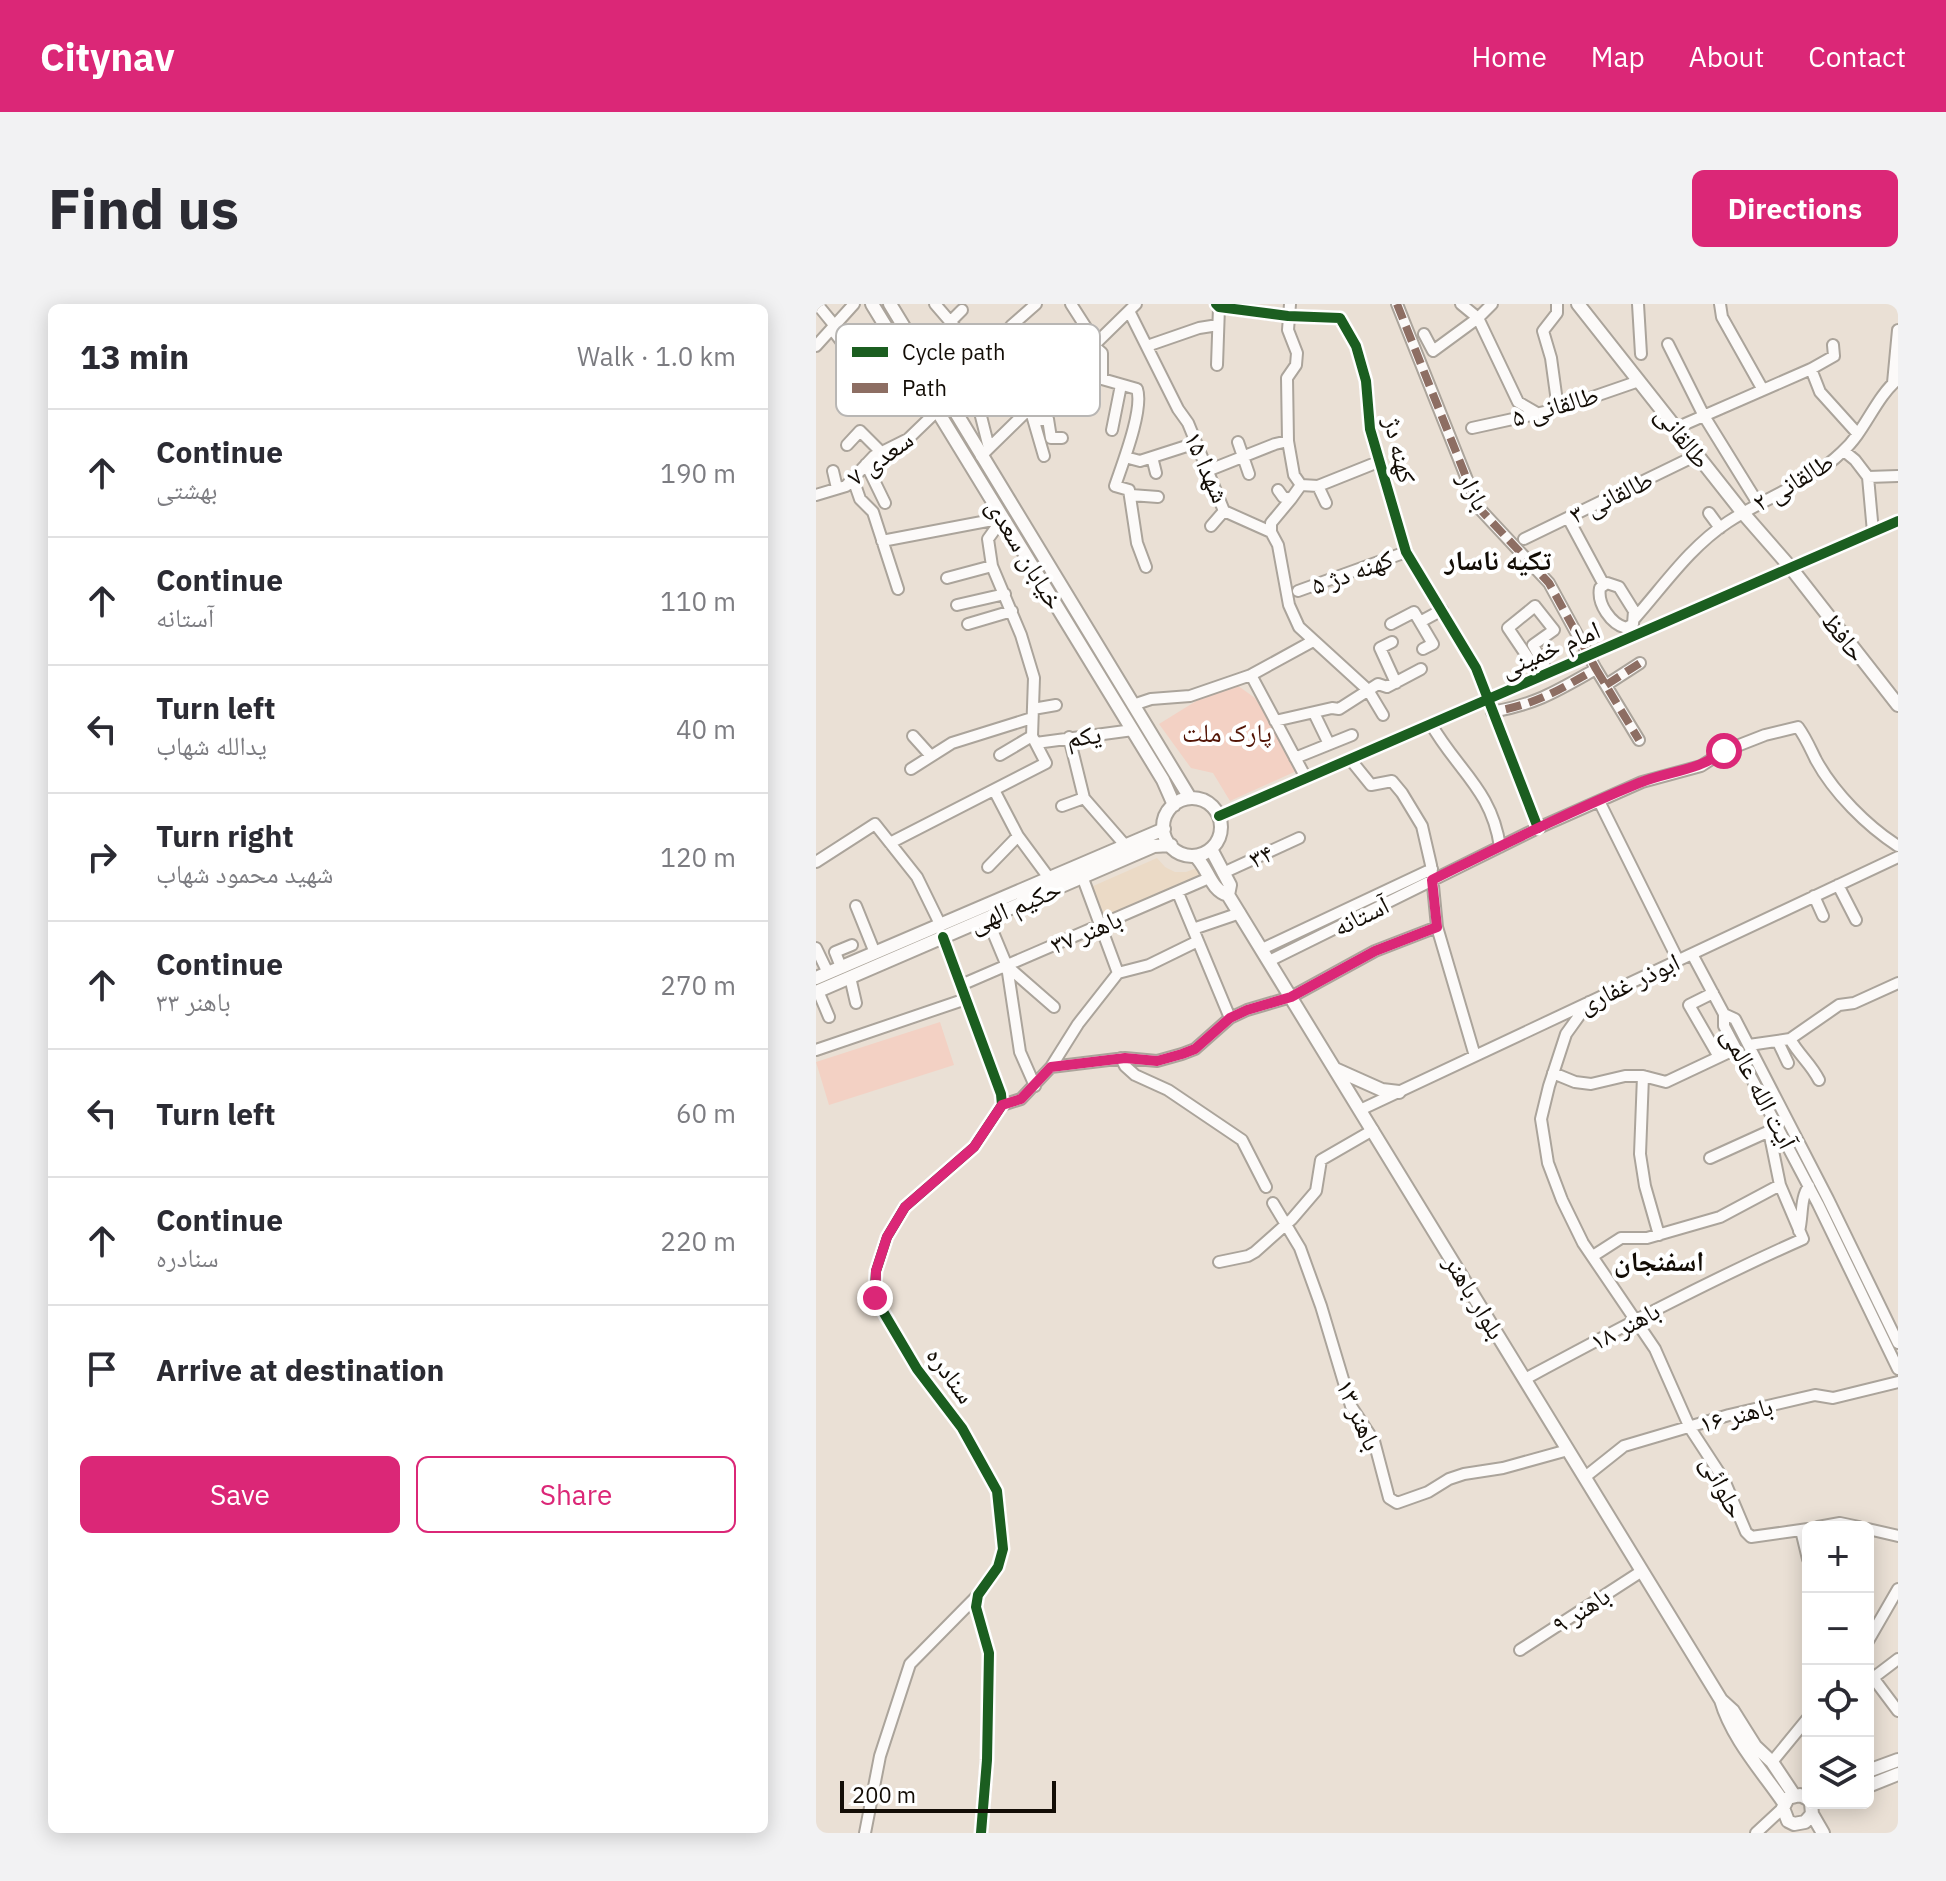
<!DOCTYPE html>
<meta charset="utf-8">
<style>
:root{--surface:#fff;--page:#f2f2f3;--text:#2b2b33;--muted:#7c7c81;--line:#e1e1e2;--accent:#db2777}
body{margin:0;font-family:"IBM Plex Sans","Noto Naskh Arabic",sans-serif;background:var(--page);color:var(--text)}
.controls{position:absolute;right:24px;bottom:24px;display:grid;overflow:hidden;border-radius:12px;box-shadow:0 4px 20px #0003}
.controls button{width:72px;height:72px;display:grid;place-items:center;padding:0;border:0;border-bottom:2px solid var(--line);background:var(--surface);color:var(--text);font:40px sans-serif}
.scale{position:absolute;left:24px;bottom:20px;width:216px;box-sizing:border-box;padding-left:8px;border:4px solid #130d06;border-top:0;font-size:22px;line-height:28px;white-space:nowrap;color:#130d06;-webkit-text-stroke:6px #fff;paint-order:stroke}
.stop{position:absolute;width:24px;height:24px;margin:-18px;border:6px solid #db2777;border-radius:50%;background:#fff}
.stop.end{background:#db2777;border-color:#fff;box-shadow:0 2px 8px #0008}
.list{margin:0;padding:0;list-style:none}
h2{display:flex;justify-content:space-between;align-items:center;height:104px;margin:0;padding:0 32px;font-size:34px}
h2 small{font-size:26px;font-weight:400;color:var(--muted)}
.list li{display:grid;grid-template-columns:52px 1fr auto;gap:24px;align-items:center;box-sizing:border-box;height:128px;padding:0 32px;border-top:2px solid var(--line)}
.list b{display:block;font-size:30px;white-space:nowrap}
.list p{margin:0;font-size:26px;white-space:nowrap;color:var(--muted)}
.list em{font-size:26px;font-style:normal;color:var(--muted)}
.actions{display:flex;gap:16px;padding:24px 32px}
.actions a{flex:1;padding:18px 0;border:2px solid var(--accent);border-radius:12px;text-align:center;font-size:28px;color:var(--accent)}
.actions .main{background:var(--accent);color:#fff}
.icon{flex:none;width:44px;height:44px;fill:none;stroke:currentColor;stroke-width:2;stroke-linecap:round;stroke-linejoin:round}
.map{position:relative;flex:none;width:1082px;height:1529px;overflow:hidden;border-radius:12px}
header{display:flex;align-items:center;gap:48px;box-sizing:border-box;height:112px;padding:0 40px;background:var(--accent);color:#fff}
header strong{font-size:38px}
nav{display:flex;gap:44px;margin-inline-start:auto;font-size:28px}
.intro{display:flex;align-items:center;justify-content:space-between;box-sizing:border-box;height:192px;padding:0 48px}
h1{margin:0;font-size:56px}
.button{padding:20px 36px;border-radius:12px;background:var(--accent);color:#fff;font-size:28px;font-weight:700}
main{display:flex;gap:48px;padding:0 48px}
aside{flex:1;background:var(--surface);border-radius:12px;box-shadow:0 4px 20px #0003}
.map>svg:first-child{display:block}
.built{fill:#ebdac6}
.green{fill:#f3d1c4}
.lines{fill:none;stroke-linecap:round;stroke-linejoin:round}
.minor-casing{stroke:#aba49b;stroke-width:14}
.major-casing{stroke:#aba49b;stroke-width:16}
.minor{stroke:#fcfaf9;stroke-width:10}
.major{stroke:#fcfaf9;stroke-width:12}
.quiet{stroke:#8d6e63;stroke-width:8;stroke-dasharray:16 8;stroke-linecap:butt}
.cycleway-casing{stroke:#fff;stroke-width:15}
.cycleway{stroke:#1b5e20;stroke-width:10}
.route{stroke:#db2777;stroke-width:10}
.labels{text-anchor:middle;stroke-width:8;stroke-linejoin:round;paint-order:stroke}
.street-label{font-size:26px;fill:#130d06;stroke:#fff}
.park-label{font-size:26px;fill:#531506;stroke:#fff}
.neighbourhood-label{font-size:28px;font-weight:bold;fill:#130d06;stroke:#fff}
.key{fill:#fff;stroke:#b8b6b4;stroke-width:2}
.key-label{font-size:22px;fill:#130d06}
</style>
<header>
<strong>Citynav</strong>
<nav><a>Home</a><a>Map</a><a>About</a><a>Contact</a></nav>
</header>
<div class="intro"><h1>Find us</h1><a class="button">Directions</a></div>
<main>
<aside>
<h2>13 min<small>Walk · 1.0 km</small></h2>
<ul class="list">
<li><svg class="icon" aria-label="ahead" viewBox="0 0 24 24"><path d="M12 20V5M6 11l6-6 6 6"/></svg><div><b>Continue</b><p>بهشتی</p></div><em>190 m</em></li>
<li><svg class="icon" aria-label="ahead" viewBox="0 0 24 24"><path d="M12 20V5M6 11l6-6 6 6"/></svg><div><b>Continue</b><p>آستانه</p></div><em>110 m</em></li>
<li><svg class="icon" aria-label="left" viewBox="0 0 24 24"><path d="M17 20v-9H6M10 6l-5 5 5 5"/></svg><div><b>Turn left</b><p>یدالله شهاب</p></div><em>40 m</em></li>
<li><svg class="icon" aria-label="right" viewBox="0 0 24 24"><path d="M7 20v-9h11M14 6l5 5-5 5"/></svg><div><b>Turn right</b><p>شهید محمود شهاب</p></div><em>120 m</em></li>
<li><svg class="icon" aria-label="ahead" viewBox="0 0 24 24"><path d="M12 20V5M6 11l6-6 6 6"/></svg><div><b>Continue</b><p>باهنر ۳۳</p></div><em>270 m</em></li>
<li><svg class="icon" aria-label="left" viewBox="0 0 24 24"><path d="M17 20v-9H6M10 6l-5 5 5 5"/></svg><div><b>Turn left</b></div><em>60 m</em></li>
<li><svg class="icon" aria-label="ahead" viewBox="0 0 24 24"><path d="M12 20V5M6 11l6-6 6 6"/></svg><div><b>Continue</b><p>سنادره</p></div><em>220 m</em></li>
<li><svg class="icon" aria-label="arrive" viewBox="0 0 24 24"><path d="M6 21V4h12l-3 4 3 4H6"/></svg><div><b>Arrive at destination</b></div></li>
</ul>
<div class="actions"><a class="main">Save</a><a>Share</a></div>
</aside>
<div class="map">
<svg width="1082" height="1529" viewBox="0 0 1082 1529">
<rect width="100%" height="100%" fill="#eae0d5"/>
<path class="built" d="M 341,554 L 349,563 L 359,568 L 370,568 L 381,564 L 385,570 L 289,612 L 275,583 Z"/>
<path class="green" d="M 414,376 L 439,394 L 485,465 L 414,497 L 397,469 L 375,464 L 343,420 Z
M 124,718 L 138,761 L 13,801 L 0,758 Z"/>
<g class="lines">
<g class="minor-casing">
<path id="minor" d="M 1,0 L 19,22
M 119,0 L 144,29 L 173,144
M 220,0 L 195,22 L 199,42 L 222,96
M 255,0 L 280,39
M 400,0 L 403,3 L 472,12 L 524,14 L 540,42 L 550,77 L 554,125 L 590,248 L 660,364 L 722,524
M 474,0 L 472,26 L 481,49 L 480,61 L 471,74 L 472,137 L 478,171 L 485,181 L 502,182 L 562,158
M 581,0 L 662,203 L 733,279 L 780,365 C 741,387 721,400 676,408
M 645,0 L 662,14 L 702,98 L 721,109
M 741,0 L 741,9 L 727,27 L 735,54 L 742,105
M 822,0 L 825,50
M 904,0 L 906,13 L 947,86
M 313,7 L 362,105 L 372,119 L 408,207 L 455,228 L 462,241 L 473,301 L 483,323 L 552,386 L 567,411
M 134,18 L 146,6
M 16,25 L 34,49
M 608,30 L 617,47 L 662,14 L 676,0
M 852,40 L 888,112 L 943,201
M 0,42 L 38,0
M 278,42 L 286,49 L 286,75 L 321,85 C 328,105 306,161 299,182 L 313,186 L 321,239 L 330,263
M 331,42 L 383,24 L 402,21
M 100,43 L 120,30
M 171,44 L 198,36
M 401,61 L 403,3
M 995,65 L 1004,88 L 1041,129
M 193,66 L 207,60
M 37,73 L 84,46
M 1077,79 L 1082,26
M 214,104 L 228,152
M 218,117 L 232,115 L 235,134 L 246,134
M 656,124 L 742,105 L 823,77
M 860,124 L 995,65 L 1018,52 L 1017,41
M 296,126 L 305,81
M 422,138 L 433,170
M 31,141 L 44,127 L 66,149
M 1028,147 L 1039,156 L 1052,173
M 165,152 L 320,0
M 309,153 L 324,157 L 380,139
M 336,153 L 340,169
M 50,160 L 69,199
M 17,167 L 21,184
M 391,167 L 459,140 L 472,137
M 1052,173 L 1057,228
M 1052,173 L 1082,172
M 37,175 L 44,195 L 57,208 L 82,285
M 502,182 L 510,199
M 462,186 L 467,193 L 475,195 L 485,181
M 0,191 L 30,182 L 58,152 L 92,135 L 121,107
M 315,191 L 342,193
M 893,209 L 904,224
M 752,214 L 788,281
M 395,222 L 408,207
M 455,228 L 455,219 L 475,195
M 708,235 L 881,151
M 66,237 L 187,214
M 131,274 L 176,262
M 791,279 L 803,283 L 818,307 L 817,320 L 810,324 C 795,320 781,300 784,284 Z
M 482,287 L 590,248
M 141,301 L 189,290
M 819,314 C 849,280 874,243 912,218 C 950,193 993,180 1026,148 C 1049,128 1059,94 1082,75
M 604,318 L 617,340 L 607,345
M 152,320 L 196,307
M 575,320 L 598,308 L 604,318 L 626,306
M 576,338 L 564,344 L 580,379
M 780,365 L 823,436
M 721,374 L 719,364 L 692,324 L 719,302 L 738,326 L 717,341 L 732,369
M 790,381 L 824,359
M 317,401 L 335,395 L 374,392 L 435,371
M 217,405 L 240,401
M 498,409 L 513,440
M 459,417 L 516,404 L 523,405 L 562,380 L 571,383 L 605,365
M 615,420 C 641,466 676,486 684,543
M 97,432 L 115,452
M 253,433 L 268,494 L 309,541
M 220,439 L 317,426
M 184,451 L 216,432
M 479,454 L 536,431
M 534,455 L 555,481 L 576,477 L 586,489 L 606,522 L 615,561 L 621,623 L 659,752
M 95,465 L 136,439 L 216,414
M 490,474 L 435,371 L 497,337
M 178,486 L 202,532 L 233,574
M 783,497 L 862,656
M 246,502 L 268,494
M 403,512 L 1082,217
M 74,539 L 230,459 L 216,432 L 218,374 L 205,331 L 176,262 L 172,235 L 187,214
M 0,558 L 59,520 L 101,573 L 124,620
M 172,563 L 202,532
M 407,569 L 483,534
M 266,572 L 302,669
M 1022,581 L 1040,616
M 362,589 L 414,714
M 998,592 L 1007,612
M 40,602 L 59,649
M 171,614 L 191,662 L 204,748 L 219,782
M 377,625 L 424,609
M 127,633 L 185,790 L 186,801 L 158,843 L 89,903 L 71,933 L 60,967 L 59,983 L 59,994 L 101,1065 L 146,1124 L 181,1187 L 187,1245 L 182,1263 L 162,1291 L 160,1303 L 173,1349 L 171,1456 L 165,1529
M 0,644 L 12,669
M 446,645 L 616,565
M 876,650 L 908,710 L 908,722 L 1002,900 L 1082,1065
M 453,657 L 722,524 L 826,478 L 885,462 L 908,447 L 949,431 L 982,423 C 990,434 994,444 1000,456 C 1018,489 1051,522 1082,542
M 191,662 L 238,703
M 25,663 L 19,648 L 36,641
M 34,673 L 40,699
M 145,681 L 393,574
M 2,687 L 13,713
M 897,689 L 873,701 L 903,753
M 773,698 L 750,730 L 733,782 L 725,815 L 732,859 L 746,896 L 767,939 L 839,1045 L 874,1124 L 908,1176 L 930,1228 L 935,1233 L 992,1225
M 908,710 L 919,715 L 1012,895 L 1082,1039
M 974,735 C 983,751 995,760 1003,776
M 962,738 L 972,759
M 933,741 L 974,735 L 1023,701 L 1038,699 L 1082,679
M 0,746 L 150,695
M 305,754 L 309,762 L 319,771 L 352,786 L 426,836 L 450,883
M 235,763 L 309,754 L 341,757 L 366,750 L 379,745 L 414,714 L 431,706 L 475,693 L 559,647 L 621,623
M 737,769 L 759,778 L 775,780 L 809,772 L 827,772 L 850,778 L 920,745
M 827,772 L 824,850 L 829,882 L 843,931
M 186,801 L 205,795 L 235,763 L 262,720 L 302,669 L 333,661 L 382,637
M 544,806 L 1082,553
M 894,854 L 958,825
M 457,899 L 484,944 L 505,1002 L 535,1102 L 558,1137 L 573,1194 L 581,1199 L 612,1188 L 633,1175 L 648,1170 L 687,1164 L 752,1146
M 983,927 C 987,912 984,894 993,882
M 777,952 L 805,934 L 831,934 L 904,913 L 964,881 L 953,827
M 403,958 L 432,952 L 439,948 L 476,915 L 500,887 L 505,856 L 557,826
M 709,1075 C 800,1026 892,977 987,935 L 964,881
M 769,1173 L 808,1142 L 913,1111 L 999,1091 L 1017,1094 L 1082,1078
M 1002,1223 L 1024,1219 L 1043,1223
M 1052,1225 L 1082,1232
M 985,1226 L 992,1255
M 1052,1337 L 1082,1285
M 704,1346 L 826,1267
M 1052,1367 L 1082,1407
M 1057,1374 L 1082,1355
M 956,1458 L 992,1414
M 49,1529 L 64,1452 L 94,1360 L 162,1291
M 940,1529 L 967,1504"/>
</g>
<g class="major-casing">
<path id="major" d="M 56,0 L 347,476 L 358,501
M 74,0 L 374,494
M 762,0 L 927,209 L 975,264 L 1082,401
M347 523a29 29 0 1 1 58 0a29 29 0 1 1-58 0Z
M 395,545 L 414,581 L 412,591
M 379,552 C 392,563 394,586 412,591
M 412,591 L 905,1396 L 917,1407 L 939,1442 L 956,1458 L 978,1491
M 0,674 L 348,525
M 0,688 L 338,542 L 355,541
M 519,765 L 566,786 L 583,788
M 905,1396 C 916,1434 946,1467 968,1499
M 1052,1467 L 1082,1456
M 1052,1482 L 1082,1470
M 992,1495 L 984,1491 L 972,1494 L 967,1504 L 972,1517 L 978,1520 L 989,1518 L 996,1510 L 995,1499
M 996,1510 L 1007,1529"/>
</g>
<use href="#minor" class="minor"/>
<use href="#major" class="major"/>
<path class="quiet" d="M 581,0 L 662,203 L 733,279 L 780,365 C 741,387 721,400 676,408
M 780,365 L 823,436
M 790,381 L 824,359"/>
<g class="cycleway-casing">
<path id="cycleway" d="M 400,0 L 403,3 L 472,12 L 524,14 L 540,42 L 550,77 L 554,125 L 590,248 L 660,364 L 722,524
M 403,512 L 1082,217
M 127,633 L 185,790 L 186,801 L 158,843 L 89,903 L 71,933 L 60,967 L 59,983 L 59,994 L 101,1065 L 146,1124 L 181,1187 L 187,1245 L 182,1263 L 162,1291 L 160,1303 L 173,1349 L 171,1456 L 165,1529"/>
</g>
<use href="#cycleway" class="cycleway"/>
</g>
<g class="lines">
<path class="route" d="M 59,994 L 60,967 L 71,933 L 89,903 L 158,843 L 186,801 L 205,795 L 235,763 L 309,754 L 341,757 L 366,750 L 379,745 L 414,714 L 431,706 L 475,693 L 559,647 L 621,623 L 616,576 C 685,542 752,508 823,479 C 853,467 882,467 908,447"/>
</g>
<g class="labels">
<g class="street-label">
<text transform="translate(739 102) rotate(-16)" y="9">طالقانی ۵</text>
<text transform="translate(867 133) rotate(52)" y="9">طالقانی</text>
<text transform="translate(584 146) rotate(77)" y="9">کهنه دژ</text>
<text transform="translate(64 154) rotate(-36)" y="9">سعدی ۷</text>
<text transform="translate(391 163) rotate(66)" y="9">شهدا ۱۵</text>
<text transform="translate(977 178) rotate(-31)" y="9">طالقانی ۲</text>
<text transform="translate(658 187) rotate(63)" y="9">بازار</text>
<text transform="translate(795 193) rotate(-26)" y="9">طالقانی ۳</text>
<text transform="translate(209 250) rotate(59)" y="9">خیابان سعدی</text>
<text transform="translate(536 268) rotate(-20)" y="9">کهنه دژ ۵</text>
<text transform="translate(1028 333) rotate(52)" y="9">حافظ</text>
<text transform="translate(734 345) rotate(-23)" y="9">امام خمینی</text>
<text transform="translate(268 432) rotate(-8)" y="9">یکم</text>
<text transform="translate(445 552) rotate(-25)" y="9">۳۴</text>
<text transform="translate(199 602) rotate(-23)" y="9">حکیم الهی</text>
<text transform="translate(545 612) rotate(-26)" y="9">آستانه</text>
<text transform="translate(270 628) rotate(-23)" y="9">باهنر ۳۷</text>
<text transform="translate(813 679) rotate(-25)" y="9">ابوذر غفاری</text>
<text transform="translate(943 784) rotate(63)" y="9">آیت الله عالمی</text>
<text transform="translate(659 993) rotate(59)" y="9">بلوار باهنر</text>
<text transform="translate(809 1022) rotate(-28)" y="9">باهنر ۱۸</text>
<text transform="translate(135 1071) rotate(54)" y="9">سنادره</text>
<text transform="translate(543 1111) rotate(66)" y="9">باهنر ۱۳</text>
<text transform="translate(920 1111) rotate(-15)" y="9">باهنر ۱۶</text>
<text transform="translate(907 1183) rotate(63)" y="9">حلوائی</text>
<text transform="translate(765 1306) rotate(-33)" y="9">باهنر ۹</text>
</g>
<g class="park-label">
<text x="411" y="438">پارک ملت</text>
</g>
<g class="neighbourhood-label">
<text x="682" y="266">تکیه ناسار</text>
<text x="843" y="967">اسفنجان</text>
</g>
</g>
<rect x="20" y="20" width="264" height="92" rx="12" class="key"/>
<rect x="36" y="43" width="36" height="10" fill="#1b5e20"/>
<rect x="36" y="79" width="36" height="10" fill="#8d6e63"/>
<g class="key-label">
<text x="86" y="56">Cycle path</text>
<text x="86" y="92">Path</text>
</g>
</svg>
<div class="controls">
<button>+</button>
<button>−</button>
<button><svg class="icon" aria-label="locate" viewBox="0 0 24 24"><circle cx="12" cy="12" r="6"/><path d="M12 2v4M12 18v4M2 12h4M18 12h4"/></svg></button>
<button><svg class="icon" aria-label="layers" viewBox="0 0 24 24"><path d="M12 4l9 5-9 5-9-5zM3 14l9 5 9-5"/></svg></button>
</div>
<div class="scale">200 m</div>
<div class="stop" style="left:908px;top:447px"></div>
<div class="stop end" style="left:59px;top:994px"></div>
</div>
</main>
